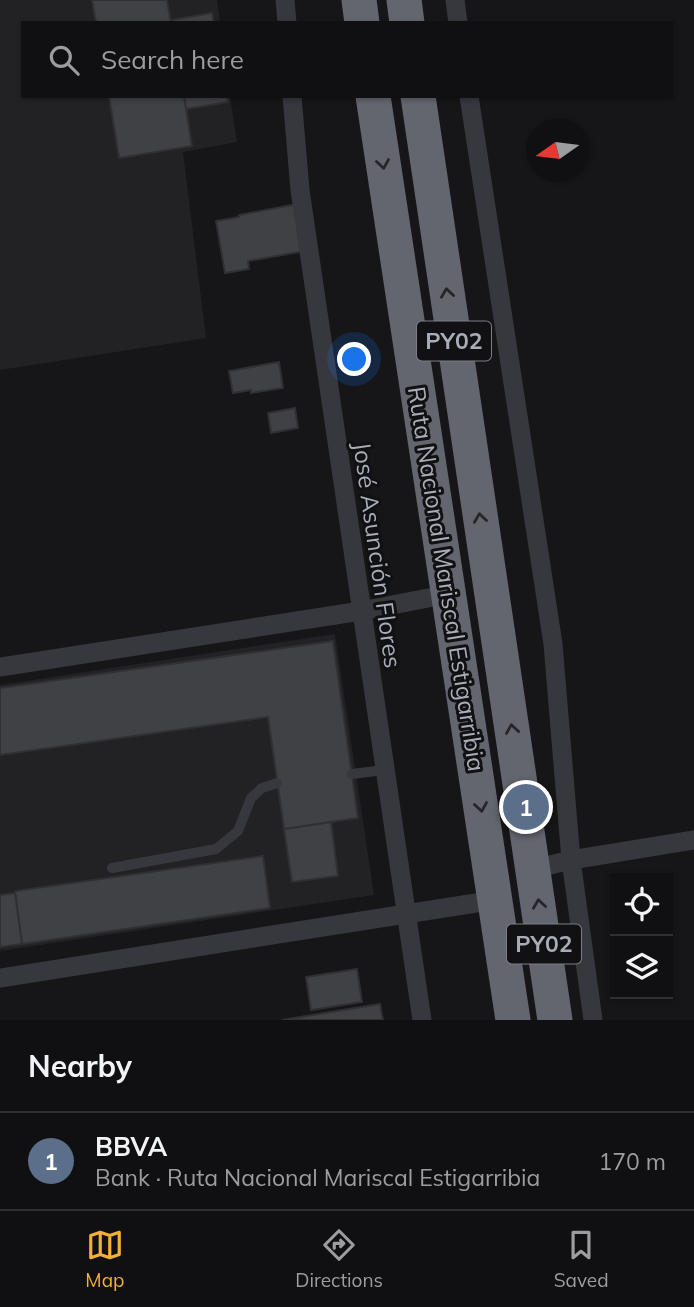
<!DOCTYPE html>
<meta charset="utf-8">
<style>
:root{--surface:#101012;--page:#19191b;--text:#f1f3f6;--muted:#9c9d9f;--line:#303032;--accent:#f2b134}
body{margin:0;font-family:Mulish,sans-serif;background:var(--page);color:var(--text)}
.controls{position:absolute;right:21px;bottom:21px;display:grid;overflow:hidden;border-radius:0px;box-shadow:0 2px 5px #0004}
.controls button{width:63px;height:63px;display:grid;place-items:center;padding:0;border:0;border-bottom:2px solid var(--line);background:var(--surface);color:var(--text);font:35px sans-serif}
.compass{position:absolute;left:526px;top:119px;width:63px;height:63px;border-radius:50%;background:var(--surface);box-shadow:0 2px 5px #0004;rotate:256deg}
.you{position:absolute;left:355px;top:360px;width:24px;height:24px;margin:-18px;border:5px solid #fff;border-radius:50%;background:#1a73e8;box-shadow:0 0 0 10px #1a73e833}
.badge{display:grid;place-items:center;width:46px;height:46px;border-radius:50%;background:var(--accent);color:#fff;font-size:23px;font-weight:700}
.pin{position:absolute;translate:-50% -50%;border:4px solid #fff;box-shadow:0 2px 7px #0006}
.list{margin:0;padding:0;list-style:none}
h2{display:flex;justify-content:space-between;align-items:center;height:91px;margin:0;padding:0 28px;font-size:30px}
h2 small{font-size:23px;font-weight:400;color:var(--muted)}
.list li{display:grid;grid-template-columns:46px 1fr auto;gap:21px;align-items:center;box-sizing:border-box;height:98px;padding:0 28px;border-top:2px solid var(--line)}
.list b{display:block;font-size:26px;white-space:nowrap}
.list p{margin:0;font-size:23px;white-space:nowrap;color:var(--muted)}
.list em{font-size:23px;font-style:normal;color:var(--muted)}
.icon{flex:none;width:38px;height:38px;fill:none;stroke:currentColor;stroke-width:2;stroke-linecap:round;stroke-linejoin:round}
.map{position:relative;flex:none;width:694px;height:1020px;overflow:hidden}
.search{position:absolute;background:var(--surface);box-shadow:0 2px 5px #0004;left:21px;right:21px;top:21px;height:77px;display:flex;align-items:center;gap:18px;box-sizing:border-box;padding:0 24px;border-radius:0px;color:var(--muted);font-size:26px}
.sheet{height:189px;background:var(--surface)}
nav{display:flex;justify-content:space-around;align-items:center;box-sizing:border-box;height:98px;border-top:2px solid var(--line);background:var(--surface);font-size:19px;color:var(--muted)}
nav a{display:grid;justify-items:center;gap:4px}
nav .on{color:var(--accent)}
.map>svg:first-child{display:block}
.built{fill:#222225}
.building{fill:#404145;stroke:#303034;stroke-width:2}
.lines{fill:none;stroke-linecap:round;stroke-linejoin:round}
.lane{stroke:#37383d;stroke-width:10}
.street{stroke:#37383d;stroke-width:19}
.highway{stroke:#63666e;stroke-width:35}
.oneway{stroke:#26262a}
.labels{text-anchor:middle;stroke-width:6;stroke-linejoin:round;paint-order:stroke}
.shield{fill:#111113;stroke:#7b7e86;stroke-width:2}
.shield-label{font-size:23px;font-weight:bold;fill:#a8adb8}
.street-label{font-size:24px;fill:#a8adb8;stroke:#111113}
</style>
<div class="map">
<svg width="694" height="1020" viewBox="0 0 694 1020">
<rect width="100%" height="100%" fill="#161618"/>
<path class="built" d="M 0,0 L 217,0 L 220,23 L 23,23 L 23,96 L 230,96 L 237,142 L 183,152 L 206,338 L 0,370 Z
M 335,634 L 374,895 L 0,951 L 0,685 Z"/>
<path class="building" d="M 92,0 L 167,0 L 171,23 L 96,23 Z
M 212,13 L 214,23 L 171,23 L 171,20 Z
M 109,96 L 184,96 L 192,146 L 119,158 Z
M 184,96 L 227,96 L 228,102 L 186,109 Z
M 297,204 L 305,251 L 248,261 L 249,269 L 225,273 L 216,221 L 239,217 L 239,215 Z
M 279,362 L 283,388 L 251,393 L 251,390 L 233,393 L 229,371 Z
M 295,408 L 298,428 L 271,433 L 268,413 Z
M 333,641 L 358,818 L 284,829 L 268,717 L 0,755 L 0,688 Z
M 331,822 L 338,876 L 292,882 L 284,829 Z
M 263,856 L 270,908 L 22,944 L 15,891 Z
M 15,893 L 22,944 L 0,947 L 0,895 Z
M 357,969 L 362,1002 L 311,1010 L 306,977 Z
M 380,1004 L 383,1020 L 282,1020 Z"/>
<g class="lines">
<path class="lane" d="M 352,774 L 384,770
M 112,868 L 216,849 L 238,831 L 251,798 L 262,788 L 277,783"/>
<path class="street" d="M 285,0 L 287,23
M 455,0 L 458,23
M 292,96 L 300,190 L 422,1020
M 469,96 L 553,644 L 571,860 L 593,1020
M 0,667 L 361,611 L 449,594
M 533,869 L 571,860 L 694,840
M 0,978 L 495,900"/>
<path class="highway" d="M 359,0 L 362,23
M 404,0 L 407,23
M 373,96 L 513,1020
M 418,96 L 555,1020"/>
</g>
<defs><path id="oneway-chevron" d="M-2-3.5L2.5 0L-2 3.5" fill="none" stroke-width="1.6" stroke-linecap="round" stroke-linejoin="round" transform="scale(1.75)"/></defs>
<g class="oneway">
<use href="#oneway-chevron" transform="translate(383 164) rotate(81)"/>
<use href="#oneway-chevron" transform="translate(447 293) rotate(-98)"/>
<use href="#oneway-chevron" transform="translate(480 518) rotate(-98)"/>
<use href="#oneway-chevron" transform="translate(512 729) rotate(-99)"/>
<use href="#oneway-chevron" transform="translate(481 807) rotate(81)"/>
<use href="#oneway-chevron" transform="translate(539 904) rotate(-98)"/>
</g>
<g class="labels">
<g class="shield">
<rect x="417" y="321.5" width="74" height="39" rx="5"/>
<rect x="507" y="924.5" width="74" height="39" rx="5"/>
</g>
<g class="shield-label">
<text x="454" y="349">PY02</text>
<text x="544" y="952">PY02</text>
</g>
<g class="street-label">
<text transform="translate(377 555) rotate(82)" y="8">José Asunción Flores</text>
<text transform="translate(446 579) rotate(81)" y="8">Ruta Nacional Mariscal Estigarribia</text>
</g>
</g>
</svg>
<div class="controls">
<button><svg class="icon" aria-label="locate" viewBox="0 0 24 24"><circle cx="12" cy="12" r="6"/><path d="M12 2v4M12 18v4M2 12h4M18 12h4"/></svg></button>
<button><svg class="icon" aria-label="layers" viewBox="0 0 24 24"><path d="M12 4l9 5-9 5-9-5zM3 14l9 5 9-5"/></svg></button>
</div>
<svg class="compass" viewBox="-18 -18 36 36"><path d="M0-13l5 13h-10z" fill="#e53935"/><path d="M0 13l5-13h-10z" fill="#9c9d9f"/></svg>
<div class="you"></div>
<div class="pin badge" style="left:526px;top:807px;background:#5c6f8a">1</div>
<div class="search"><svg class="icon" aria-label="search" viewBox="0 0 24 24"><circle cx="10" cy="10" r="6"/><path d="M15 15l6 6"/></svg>Search here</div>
</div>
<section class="sheet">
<h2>Nearby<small></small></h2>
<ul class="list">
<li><span class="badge" style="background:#5c6f8a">1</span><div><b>BBVA</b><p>Bank · Ruta Nacional Mariscal Estigarribia</p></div><em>170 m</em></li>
</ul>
</section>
<nav>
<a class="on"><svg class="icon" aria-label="map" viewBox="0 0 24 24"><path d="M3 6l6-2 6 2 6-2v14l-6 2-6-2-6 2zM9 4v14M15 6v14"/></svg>Map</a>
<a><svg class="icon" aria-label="directions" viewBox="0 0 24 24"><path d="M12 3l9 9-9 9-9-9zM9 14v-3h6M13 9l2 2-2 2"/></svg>Directions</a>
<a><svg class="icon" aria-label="saved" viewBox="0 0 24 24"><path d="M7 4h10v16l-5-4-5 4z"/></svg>Saved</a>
</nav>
